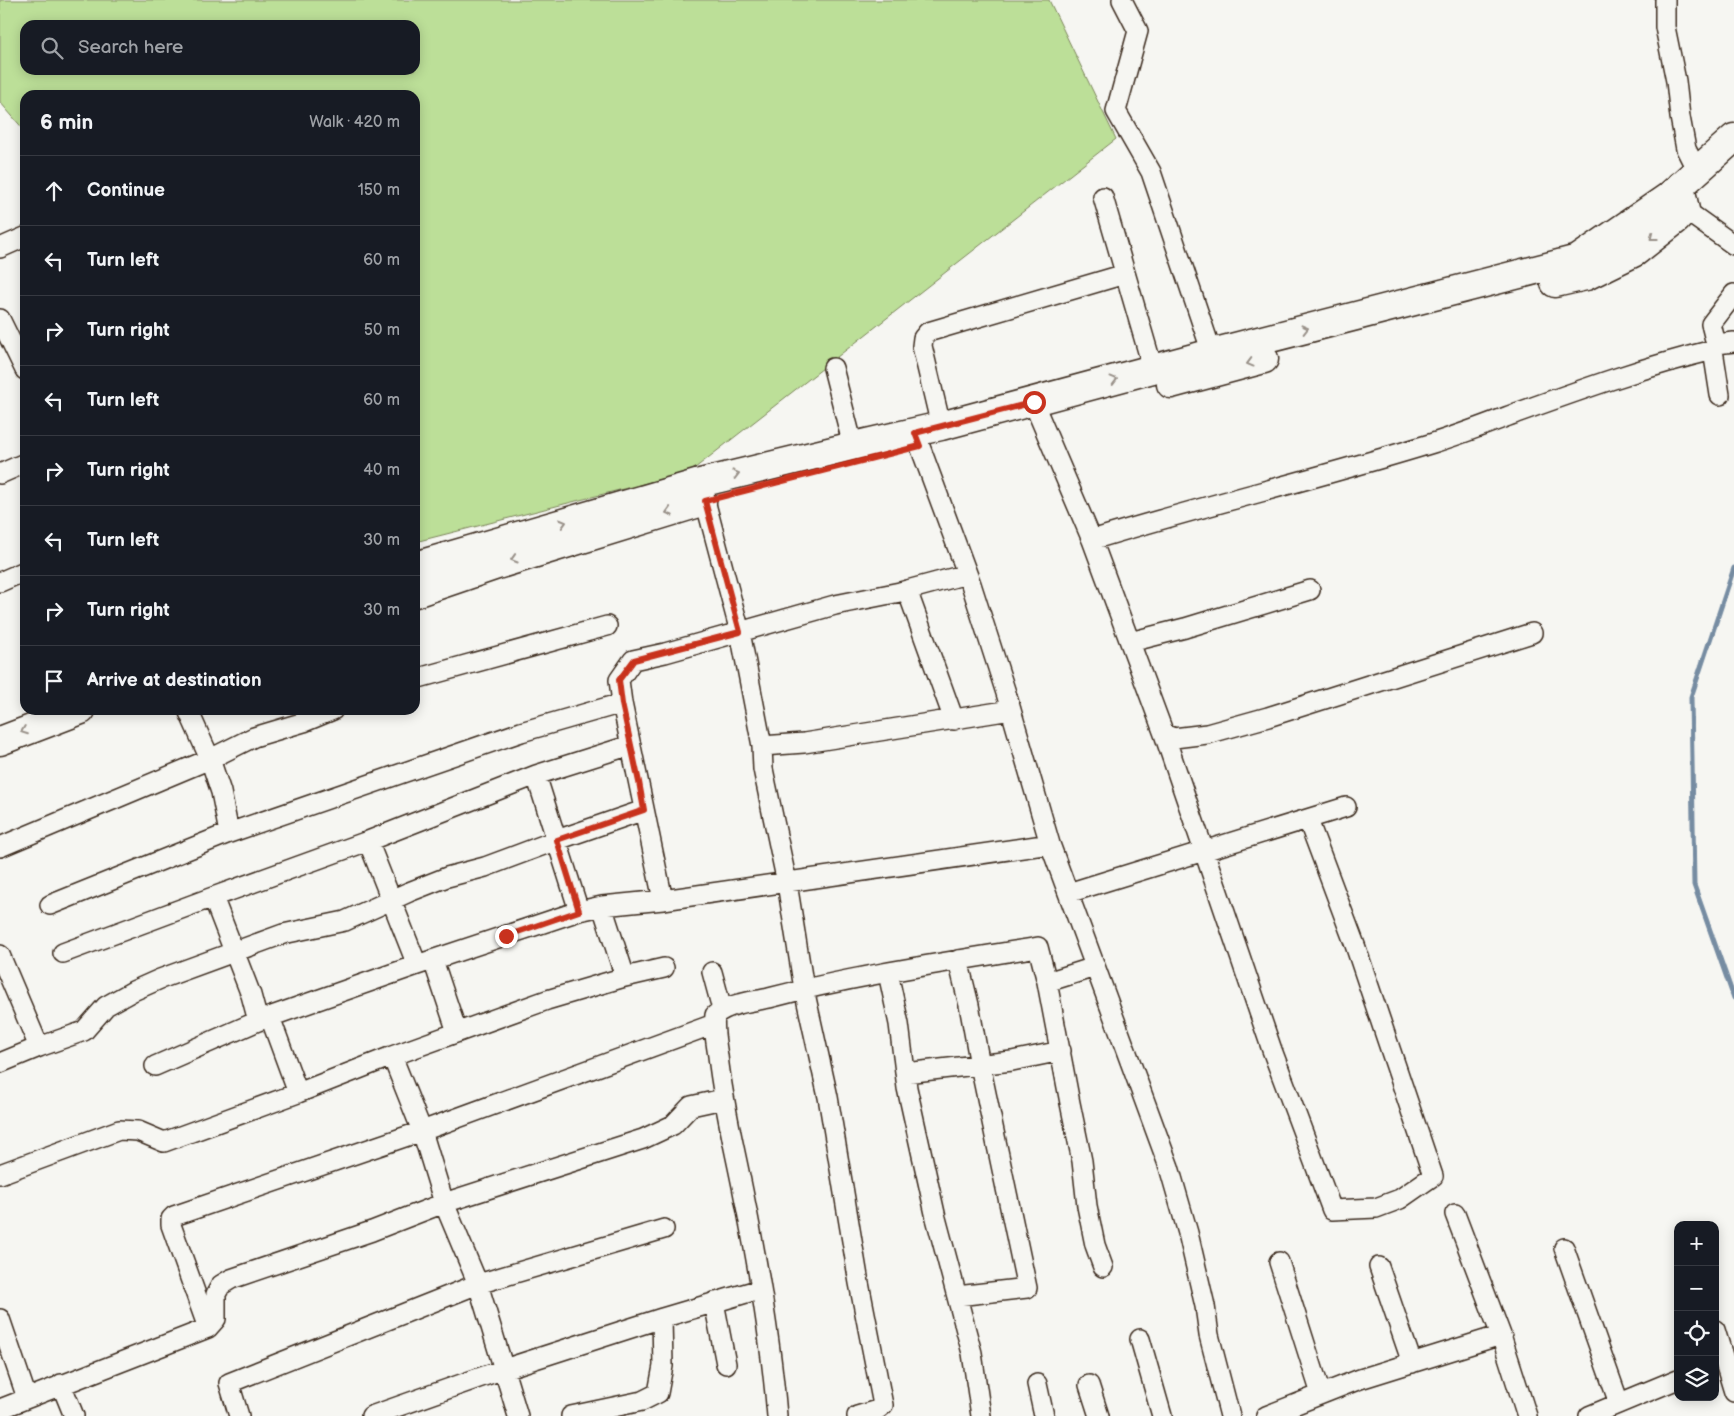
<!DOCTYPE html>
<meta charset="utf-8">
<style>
:root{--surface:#171b24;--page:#20242c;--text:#f1f3f6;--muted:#9ea1a6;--line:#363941}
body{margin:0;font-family:"Balsamiq Sans",sans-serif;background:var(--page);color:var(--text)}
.controls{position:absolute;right:15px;bottom:15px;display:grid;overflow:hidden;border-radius:10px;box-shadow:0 2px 12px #0003}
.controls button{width:45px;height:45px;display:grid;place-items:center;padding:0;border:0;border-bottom:1px solid var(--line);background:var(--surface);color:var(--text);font:25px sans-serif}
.stop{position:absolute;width:15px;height:15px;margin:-11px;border:4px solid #c8321e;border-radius:50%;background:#fff}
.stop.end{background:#c8321e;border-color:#fff;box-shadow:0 1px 5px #0008}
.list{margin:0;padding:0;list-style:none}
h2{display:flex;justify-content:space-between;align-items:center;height:65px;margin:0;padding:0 20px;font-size:21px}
h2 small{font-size:16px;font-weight:400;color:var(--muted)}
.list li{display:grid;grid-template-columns:32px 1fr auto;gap:15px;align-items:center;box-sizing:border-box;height:70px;padding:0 20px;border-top:1px solid var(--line)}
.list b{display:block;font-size:19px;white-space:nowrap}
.list em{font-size:16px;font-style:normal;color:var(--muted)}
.icon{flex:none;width:28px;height:28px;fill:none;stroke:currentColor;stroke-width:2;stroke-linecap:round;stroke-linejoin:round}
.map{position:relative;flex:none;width:1734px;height:1416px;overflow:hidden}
.search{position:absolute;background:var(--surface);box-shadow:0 2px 12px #0003;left:20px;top:20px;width:400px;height:55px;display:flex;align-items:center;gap:12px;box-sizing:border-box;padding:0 18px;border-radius:15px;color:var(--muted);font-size:19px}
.panel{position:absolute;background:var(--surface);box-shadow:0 2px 12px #0003;left:20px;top:90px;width:400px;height:625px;border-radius:15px}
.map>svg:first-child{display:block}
.green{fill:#bcdf98;stroke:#7c845b;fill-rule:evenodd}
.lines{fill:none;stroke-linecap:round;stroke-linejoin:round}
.stream{stroke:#768ca2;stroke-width:5}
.street-casing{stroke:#3b2a1e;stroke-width:22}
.secondary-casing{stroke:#3b2a1e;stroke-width:31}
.street{stroke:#f6f6f2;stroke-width:19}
.secondary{stroke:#f6f6f2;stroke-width:28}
.oneway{stroke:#989088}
.route{stroke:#c8321e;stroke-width:6}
</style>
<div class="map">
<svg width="1734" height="1416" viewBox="0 0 1734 1416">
<rect width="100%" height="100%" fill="#f6f6f2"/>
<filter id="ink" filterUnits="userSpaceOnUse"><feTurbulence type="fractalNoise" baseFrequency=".02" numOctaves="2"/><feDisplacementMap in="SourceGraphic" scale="10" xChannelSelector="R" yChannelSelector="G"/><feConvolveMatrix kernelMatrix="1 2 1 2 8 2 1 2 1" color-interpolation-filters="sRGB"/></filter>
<g filter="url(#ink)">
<path class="green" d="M 0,0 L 1049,0 L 1116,139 L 690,472 L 415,542 L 415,95 L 25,95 L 25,131 L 0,102 ZM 25,25 L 415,25 L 415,70 L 25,70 Z"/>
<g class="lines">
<path class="stream" d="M 1734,568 L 1691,697 L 1694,885 L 1734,998"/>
<g class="street-casing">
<path id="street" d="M 1122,0 L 1138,31 L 1116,111 L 1151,172 L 1212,353
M 1665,0 L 1665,27 L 1676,81 L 1680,117 L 1686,149 L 1697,171
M 1103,197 L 1153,369
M 1685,210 L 1734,245
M 0,248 L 25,237
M 0,319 L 25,370
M 1716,344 L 1711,324 L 1734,294
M 833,368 L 853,446
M 1720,395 L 1713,350 L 1716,344 L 1734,342
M 1033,402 L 1092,540 L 1164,734 L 1174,738 L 1207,734 L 1268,717 L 1532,633
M 941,426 L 922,346 L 923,338 L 928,332 L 1125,274
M 915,433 L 971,584 L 1006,693 L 1050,844 L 1169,1167 L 1188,1233 L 1205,1306 L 1209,1335 L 1230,1416
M 0,474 L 25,463
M 702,489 L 740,632 L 762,746
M 1092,540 C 1205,505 1320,478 1433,443 C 1462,434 1490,423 1519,412 C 1583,389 1647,366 1713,350
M 967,574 L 900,592 L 835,605 L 665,653 L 633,660 L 619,680 L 622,703 L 663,900 L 1050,844
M 0,582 L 25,571
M 907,590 L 954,720
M 1130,642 L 1185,628 L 1310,590
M 415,679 L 607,626
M 188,710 L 210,759 L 221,792 L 229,833 L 521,732 L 622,703
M 1164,734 L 1272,1050 L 1332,1210 L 1376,1208 L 1400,1199 L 1433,1176 L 1355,945 L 1308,820
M 536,775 L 579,911
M 368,841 L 417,965
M 0,847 L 210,759 L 254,737 L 304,722 L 333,710
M 1068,893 L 1346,807
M 50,905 L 229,833
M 602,906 L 625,977
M 63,953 L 213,897
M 0,955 L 39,1047
M 433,960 L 457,1032
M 712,972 L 722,1009
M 888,973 L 899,1024 L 907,1088 L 936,1218 L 972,1353 L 981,1416
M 1047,982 L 1095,967
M 258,1021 L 251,995 L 213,897 L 368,841 L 536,775 L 631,745
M 392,1056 L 547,1000 L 625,977 L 664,968
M 0,1063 L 39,1047 L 84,1031 L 106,1006 L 133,991 L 160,979 L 283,934 L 345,921 L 409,892 L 447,877 L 485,867 L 557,840 L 644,810
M 155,1066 L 258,1021 L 417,965 L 579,911 L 602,906 L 663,900
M 905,1073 L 1012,1061 L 1061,1051
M 298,1093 L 392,1056 L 422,1131 L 444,1203 L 478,1284 L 518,1416
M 0,1174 L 119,1130 L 138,1131 L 164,1142 L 298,1093 L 270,1017
M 1455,1214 L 1501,1335 L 1527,1416
M 1564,1248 L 1619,1403
M 1279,1262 L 1321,1394
M 1379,1267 L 1412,1363
M 957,1296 L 1027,1288 L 980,1065 L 969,1005 L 958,960
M 714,1302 L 726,1364
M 0,1319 L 27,1398
M 208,1328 L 171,1225 L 171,1219 L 174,1216 L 422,1131 L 714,1024
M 1715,1330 L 1734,1392
M 1140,1339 L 1162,1416
M 61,1384 L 74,1416
M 1037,1384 L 1044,1416
M 1089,1385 L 1099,1416
M 0,1409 L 208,1328 L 216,1319 L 216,1294 L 221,1285 L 231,1279 L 372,1231 L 444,1203 L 643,1139 L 673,1125 L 691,1106 L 723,1099
M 239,1416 L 229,1383 L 478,1284 L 664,1229
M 371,1416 L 504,1369 L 662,1318 L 760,1289
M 571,1416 L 642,1401 L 658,1393 L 663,1366 L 662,1318
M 777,1416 C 771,1341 758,1265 743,1191 C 734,1146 723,1102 718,1056 C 716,1042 713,1029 715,1015 C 730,1003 751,1002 769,998 C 857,975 948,962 1038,947 L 1047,982 L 1070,1103 L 1082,1161 L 1087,1206 L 1095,1245 L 1103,1267
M 857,1416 L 877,1410 L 883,1405 L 859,1283 L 828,1097 L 804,989 L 787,883 L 763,769 L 762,746 L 804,743 L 1011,710
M 1266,1416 L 1360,1379 L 1501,1335
M 1589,1416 L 1678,1379"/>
</g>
<g class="secondary-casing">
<path id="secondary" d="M 1555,283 L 1586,276 L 1635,252 L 1677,219 L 1685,210 L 1680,186
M 1171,384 L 1264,359
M 415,566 L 700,483 L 853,446 L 941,426 L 1212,353 L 1578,259 L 1668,197 L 1734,138
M 415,593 L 497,565 L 702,502
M 0,741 L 81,710"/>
</g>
<use href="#street" class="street"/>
<use href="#secondary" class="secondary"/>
</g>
<defs><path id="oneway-chevron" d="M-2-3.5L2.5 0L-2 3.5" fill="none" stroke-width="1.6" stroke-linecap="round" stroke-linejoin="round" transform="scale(1.25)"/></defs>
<g class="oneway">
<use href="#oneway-chevron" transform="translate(1653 237) rotate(142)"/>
<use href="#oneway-chevron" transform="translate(1305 329) rotate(-14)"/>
<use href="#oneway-chevron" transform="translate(1250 363) rotate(165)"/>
<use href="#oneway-chevron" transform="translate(1114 380) rotate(-15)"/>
<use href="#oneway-chevron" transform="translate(736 474) rotate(-14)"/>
<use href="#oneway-chevron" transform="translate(669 512) rotate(163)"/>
<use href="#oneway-chevron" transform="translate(563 523) rotate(-16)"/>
<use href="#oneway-chevron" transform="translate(514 559) rotate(163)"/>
<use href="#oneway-chevron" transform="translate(24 731) rotate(159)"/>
</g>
</g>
<g class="lines" filter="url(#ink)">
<path class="route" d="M 506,936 L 579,911 L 557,840 L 644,810 L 639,782 L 622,704 L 619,680 L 634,660 L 740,632 L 705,501 L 920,446 L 915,433 L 1034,402"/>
</g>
</svg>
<div class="controls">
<button>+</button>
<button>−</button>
<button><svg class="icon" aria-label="locate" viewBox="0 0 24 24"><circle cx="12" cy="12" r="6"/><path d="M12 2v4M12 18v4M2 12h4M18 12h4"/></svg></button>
<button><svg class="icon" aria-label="layers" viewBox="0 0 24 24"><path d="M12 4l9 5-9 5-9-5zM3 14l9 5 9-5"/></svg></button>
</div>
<div class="stop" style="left:1034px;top:402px"></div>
<div class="stop end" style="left:506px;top:936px"></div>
<div class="search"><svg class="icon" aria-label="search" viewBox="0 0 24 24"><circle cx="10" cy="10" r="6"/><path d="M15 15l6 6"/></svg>Search here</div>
<section class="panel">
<h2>6 min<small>Walk · 420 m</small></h2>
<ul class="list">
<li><svg class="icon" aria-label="ahead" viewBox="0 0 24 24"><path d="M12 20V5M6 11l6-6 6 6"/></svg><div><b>Continue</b></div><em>150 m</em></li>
<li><svg class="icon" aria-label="left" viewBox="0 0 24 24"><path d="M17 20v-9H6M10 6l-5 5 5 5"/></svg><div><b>Turn left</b></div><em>60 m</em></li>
<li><svg class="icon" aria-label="right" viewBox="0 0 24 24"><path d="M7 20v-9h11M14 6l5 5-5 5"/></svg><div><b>Turn right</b></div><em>50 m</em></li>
<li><svg class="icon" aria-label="left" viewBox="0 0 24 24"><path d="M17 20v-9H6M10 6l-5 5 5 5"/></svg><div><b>Turn left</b></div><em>60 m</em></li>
<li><svg class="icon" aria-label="right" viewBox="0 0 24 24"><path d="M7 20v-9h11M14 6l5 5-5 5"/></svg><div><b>Turn right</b></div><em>40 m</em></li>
<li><svg class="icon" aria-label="left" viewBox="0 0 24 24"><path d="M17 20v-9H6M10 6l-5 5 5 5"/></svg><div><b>Turn left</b></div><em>30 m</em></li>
<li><svg class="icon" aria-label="right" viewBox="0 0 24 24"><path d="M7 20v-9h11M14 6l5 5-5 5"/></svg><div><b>Turn right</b></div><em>30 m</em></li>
<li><svg class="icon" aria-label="arrive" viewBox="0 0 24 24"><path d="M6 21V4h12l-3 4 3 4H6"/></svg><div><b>Arrive at destination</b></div></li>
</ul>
</section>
</div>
